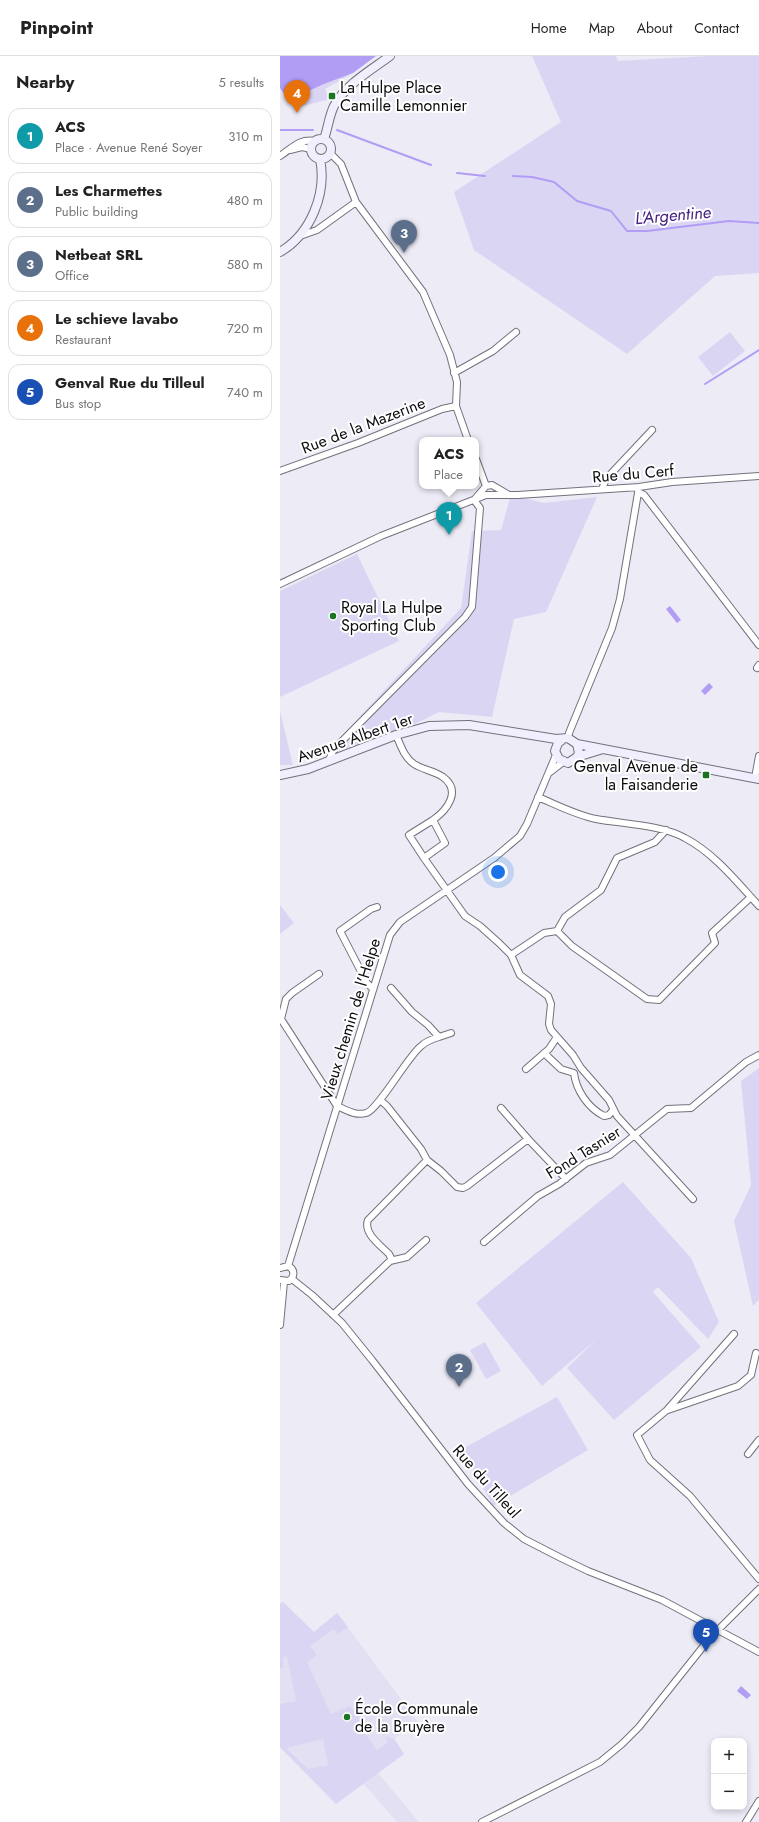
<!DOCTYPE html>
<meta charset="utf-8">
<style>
:root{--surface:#fff;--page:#f2f2f2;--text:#222;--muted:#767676;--line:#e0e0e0;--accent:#d93025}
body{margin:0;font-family:Jost,sans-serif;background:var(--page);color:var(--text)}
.controls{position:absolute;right:12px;bottom:12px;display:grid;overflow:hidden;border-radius:8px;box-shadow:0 2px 6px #0003}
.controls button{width:36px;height:36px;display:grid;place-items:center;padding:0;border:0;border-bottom:1px solid var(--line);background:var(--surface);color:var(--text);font:20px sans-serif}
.you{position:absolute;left:218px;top:816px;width:14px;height:14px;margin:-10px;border:3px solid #fff;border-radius:50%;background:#1a73e8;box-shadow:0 0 0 6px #1a73e833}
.badge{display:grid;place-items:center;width:26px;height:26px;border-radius:50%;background:var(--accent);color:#fff;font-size:13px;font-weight:700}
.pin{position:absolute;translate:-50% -33px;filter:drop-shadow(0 1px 2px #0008)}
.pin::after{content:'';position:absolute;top:21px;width:14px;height:12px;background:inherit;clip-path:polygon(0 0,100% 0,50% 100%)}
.popup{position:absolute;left:139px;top:381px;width:60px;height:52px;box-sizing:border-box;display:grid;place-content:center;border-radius:8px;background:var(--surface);filter:drop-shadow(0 1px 3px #0005);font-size:13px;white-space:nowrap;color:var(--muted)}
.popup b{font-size:15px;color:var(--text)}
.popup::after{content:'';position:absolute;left:50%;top:100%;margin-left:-8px;border:8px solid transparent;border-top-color:var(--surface)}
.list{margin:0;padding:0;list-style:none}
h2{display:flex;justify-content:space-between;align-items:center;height:52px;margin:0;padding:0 16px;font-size:17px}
h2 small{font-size:13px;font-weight:400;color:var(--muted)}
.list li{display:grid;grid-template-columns:26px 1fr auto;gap:12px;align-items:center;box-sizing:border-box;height:56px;margin:0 8px 8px;padding:0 8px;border:1px solid var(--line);border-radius:12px}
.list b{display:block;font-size:15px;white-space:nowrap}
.list p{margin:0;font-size:13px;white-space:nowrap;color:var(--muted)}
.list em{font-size:13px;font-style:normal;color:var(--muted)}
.map{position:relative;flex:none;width:479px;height:1766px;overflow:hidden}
header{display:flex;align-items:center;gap:24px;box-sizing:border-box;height:56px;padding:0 20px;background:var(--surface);border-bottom:1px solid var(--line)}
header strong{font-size:19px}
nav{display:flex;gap:22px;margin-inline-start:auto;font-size:14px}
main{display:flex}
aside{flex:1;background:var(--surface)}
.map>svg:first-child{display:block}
.built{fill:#e4e0f3}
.green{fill:#dbd5f4;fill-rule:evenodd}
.water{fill:#b29df5}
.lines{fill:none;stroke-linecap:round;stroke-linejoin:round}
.stream{stroke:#b29df5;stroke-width:2}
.street-casing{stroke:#73717b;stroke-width:8}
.secondary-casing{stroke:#73717b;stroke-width:10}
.street{stroke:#fff;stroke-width:6}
.secondary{stroke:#f1eefd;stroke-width:8}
.poi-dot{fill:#1a7523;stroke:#fff;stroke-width:1.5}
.labels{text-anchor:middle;stroke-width:4;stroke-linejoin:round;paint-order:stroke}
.poi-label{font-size:16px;fill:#0c0c0f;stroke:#fff;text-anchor:start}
.street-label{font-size:16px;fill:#0c0c0f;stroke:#fff}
.water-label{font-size:17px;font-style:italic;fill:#462185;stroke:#fff}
</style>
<header>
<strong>Pinpoint</strong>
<nav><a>Home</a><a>Map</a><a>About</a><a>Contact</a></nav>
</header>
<main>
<aside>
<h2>Nearby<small>5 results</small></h2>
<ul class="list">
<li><span class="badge" style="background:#0f9aa8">1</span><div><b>ACS</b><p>Place · Avenue René Soyer</p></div><em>310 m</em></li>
<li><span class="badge" style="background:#5c6f8a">2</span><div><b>Les Charmettes</b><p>Public building</p></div><em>480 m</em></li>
<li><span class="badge" style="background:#5c6f8a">3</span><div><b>Netbeat SRL</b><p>Office</p></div><em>580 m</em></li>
<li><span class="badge" style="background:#e8710a">4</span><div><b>Le schieve lavabo</b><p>Restaurant</p></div><em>720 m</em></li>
<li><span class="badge" style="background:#1a4fb4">5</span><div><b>Genval Rue du Tilleul</b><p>Bus stop</p></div><em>740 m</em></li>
</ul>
</aside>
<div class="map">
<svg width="479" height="1766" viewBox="0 0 479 1766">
<rect width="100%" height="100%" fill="#edebf6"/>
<path class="built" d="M 3,1546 L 34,1576 L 57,1557 L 138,1666 L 114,1683 L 124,1698 L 98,1717 L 139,1766 L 117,1766 L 83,1727 L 56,1748 L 0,1691 L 0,1548 Z"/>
<path class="green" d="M 252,0 L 336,0 L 338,5 L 428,0 L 479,0 L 479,217 L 435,220 L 347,298 L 194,194 L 174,136 L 281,66 Z
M 73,17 L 45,33 L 50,43 L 15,52 L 6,41 L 11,43 L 44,28 Z
M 450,276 L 465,295 L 433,320 L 418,301 Z
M 231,439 L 264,447 L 317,441 L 266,556 L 234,563 L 212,661 L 159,656 L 137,667 L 69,691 L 45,698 L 181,552 L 192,475 L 221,474 Z
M 77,498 L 119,585 L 0,641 L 0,535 Z
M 0,655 L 13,709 L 0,709 Z
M 0,849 L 14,867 L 0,878 Z
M 479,1012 L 479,1244 L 473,1250 L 454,1165 L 471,1129 L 461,1025 Z
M 343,1126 L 411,1202 L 439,1266 L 428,1283 L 378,1231 L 373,1236 L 421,1291 L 334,1364 L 287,1312 L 318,1282 L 262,1330 L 196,1247 Z
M 205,1286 L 221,1315 L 206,1323 L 190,1294 Z
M 277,1341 L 308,1394 L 213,1450 L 182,1393 Z
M 3,1546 L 34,1576 L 57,1557 L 68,1571 L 58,1578 L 54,1573 L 30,1590 L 37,1599 L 27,1606 L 51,1658 L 70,1650 L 82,1665 L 85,1667 L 80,1671 L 97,1694 L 108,1686 L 105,1682 L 107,1681 L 114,1683 L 124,1698 L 56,1748 L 0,1691 L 0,1648 L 16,1645 L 7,1600 L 3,1602 L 3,1612 L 0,1612 L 0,1548 ZM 43,1683 L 48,1709 L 28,1713 L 6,1692 Z"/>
<path class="water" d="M 0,0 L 96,0 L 73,17 L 44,28 L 11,43 L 6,41 L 0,32 Z
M 390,550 L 401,564 L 397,567 L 386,553 Z
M 429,627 L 433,631 L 425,639 L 421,635 Z
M 461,1630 L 471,1639 L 467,1643 L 457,1635 Z"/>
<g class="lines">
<path class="stream" d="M 0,74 L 33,74
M 57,74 L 151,109
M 177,117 L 205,120
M 233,120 L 252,121 L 274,126 L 297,145 L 331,155 L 347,175 L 367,175 L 449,165 L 479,167
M 425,328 L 479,294"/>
<g class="street-casing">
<path id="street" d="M 10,94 L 22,91 L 31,93
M 50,97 L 61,108 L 76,146 L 143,236 L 170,299 L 177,326 L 176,350 L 188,384
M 0,100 C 12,92 20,82 35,85
M 20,180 L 37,174 L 76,146
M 174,317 L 213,295 L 236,276
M 196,403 L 206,430
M 0,415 L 78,387 L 162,353 L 176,350
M 206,430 L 212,429 L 229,439
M 322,433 L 326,423 L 372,374
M 358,436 L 364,439 L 479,589
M 206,439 L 238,439 L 359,431 L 392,426 L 479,420
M 194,444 L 206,430
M 0,528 L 101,480 L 206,439
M 477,612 L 479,609
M 116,679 C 121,690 124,701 134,708 C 143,714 155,715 163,721 C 182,735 167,754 153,764 L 165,787 L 144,802 L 185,860 L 200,870 L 219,887 L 231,899 L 240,919 L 268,940 L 271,948 L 269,968 L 271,974 L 293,999 L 301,1012 L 329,1044 L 337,1060 L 413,1143
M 288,682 L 289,677 L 332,572 L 340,543 L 359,431
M 49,704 L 53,695 L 61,686 L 185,561 L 192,551 L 200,452 L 194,444
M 270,716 L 283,706
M 475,722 L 479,700
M 258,741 C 277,749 296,759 316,763 C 343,768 382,769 405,782 C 434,797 457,826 479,850
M 144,802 L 129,779 L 153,764
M 277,875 L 292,890 L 367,943 L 379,944 L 435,887 L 432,877 L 471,841
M 231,899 L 264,877 L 277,875 L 285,861 L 321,834 L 337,802 L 375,786 L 386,774
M 39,918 L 12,937 L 6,943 L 1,963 L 57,1050 C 66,1054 76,1060 86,1057 C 97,1055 127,1002 140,991 C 145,986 152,983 159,981
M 92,932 L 87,927 L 60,875 L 91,853 L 97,851
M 111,932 L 132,956 L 148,969 L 159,981 L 171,977
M 264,997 L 281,1013 L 294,1017 C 296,1034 308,1052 324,1060 L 329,1059 L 333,1054
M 246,1013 L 269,993 L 277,981
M 100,1044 L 107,1050 L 141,1093 L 147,1104 L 161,1115 L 177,1131 L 183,1132 L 187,1130 L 248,1083 L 286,1123
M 221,1052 L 248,1083
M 204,1186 L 258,1140 L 279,1128 L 306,1107 L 330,1099 L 387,1053 L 411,1052 L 466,1006 L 479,999
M 110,1205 L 127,1201 L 146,1184
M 8,1210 L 110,879 L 120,866 L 214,802 L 240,780 L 247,768 L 276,699
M 0,1212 L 8,1210 C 15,1213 15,1221 9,1225 L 0,1224
M 12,1223 L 32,1239 L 62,1267 L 92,1304 L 188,1428 L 224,1467 L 244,1483 L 281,1502 L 308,1515 L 382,1544 L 479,1596
M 53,1259 L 110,1205 L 111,1202 L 109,1198 C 100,1189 83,1177 88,1164 L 147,1104
M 0,1269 L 4,1226
M 454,1278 L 387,1354 L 357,1379 L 370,1404 L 410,1440 L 479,1523
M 388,1354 L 458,1330 L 471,1319 L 476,1297
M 468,1398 L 479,1384
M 202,1766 L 320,1706 L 342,1688 L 359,1671 L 430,1582 L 479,1533
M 466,1766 L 479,1745"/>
</g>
<g class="secondary-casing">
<path id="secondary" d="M 44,83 C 48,72 49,60 54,50 C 65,29 91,14 110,0
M31 93a10 10 0 1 1 20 0a10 10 0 1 1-20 0Z
M 0,196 C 31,178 47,137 40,103
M 282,684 L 278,687 L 275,695 L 279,703 L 288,707 L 297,701 L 323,693
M 297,688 L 479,723
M 0,719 L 28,713 L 116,679 L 149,670 L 189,669 L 276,683 L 288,682 L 297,688 L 299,697 L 297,701"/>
</g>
<use href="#street" class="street"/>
<use href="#secondary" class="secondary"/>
</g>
<g class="poi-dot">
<rect x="48" y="36" width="8" height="8" rx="2"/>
<circle cx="53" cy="560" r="4"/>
<rect x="422" y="715" width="8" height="8" rx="2"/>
<circle cx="67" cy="1661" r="4"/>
</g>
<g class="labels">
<g class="poi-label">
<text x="60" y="37">La Hulpe Place<tspan x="60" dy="18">Camille Lemonnier</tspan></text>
<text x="61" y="557">Royal La Hulpe<tspan x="61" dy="18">Sporting Club</tspan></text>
<text x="418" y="716" text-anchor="end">Genval Avenue de<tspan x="418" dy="18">la Faisanderie</tspan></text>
<text x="75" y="1658">École Communale<tspan x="75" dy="18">de la Bruyère</tspan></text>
</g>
<g class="street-label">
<text transform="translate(83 369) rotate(-21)" y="6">Rue de la Mazerine</text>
<text transform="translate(353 417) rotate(-5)" y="6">Rue du Cerf</text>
<text transform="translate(75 681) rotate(-19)" y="6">Avenue Albert 1er</text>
<text transform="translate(70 963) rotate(-73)" y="6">Vieux chemin de l'Helpe</text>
<text transform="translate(303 1096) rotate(-32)" y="6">Fond Tasnier</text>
<text transform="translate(207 1425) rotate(48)" y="6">Rue du Tilleul</text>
</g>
<g class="water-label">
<text transform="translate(393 159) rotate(-5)" y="6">L'Argentine</text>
</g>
</g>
</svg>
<div class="controls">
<button>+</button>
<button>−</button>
</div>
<div class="you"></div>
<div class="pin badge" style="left:169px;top:479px;background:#0f9aa8">1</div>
<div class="popup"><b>ACS</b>Place</div>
<div class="pin badge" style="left:179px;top:1331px;background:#5c6f8a">2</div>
<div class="pin badge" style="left:124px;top:197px;background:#5c6f8a">3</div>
<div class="pin badge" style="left:17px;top:57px;background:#e8710a">4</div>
<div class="pin badge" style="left:426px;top:1596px;background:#1a4fb4">5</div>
</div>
</main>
